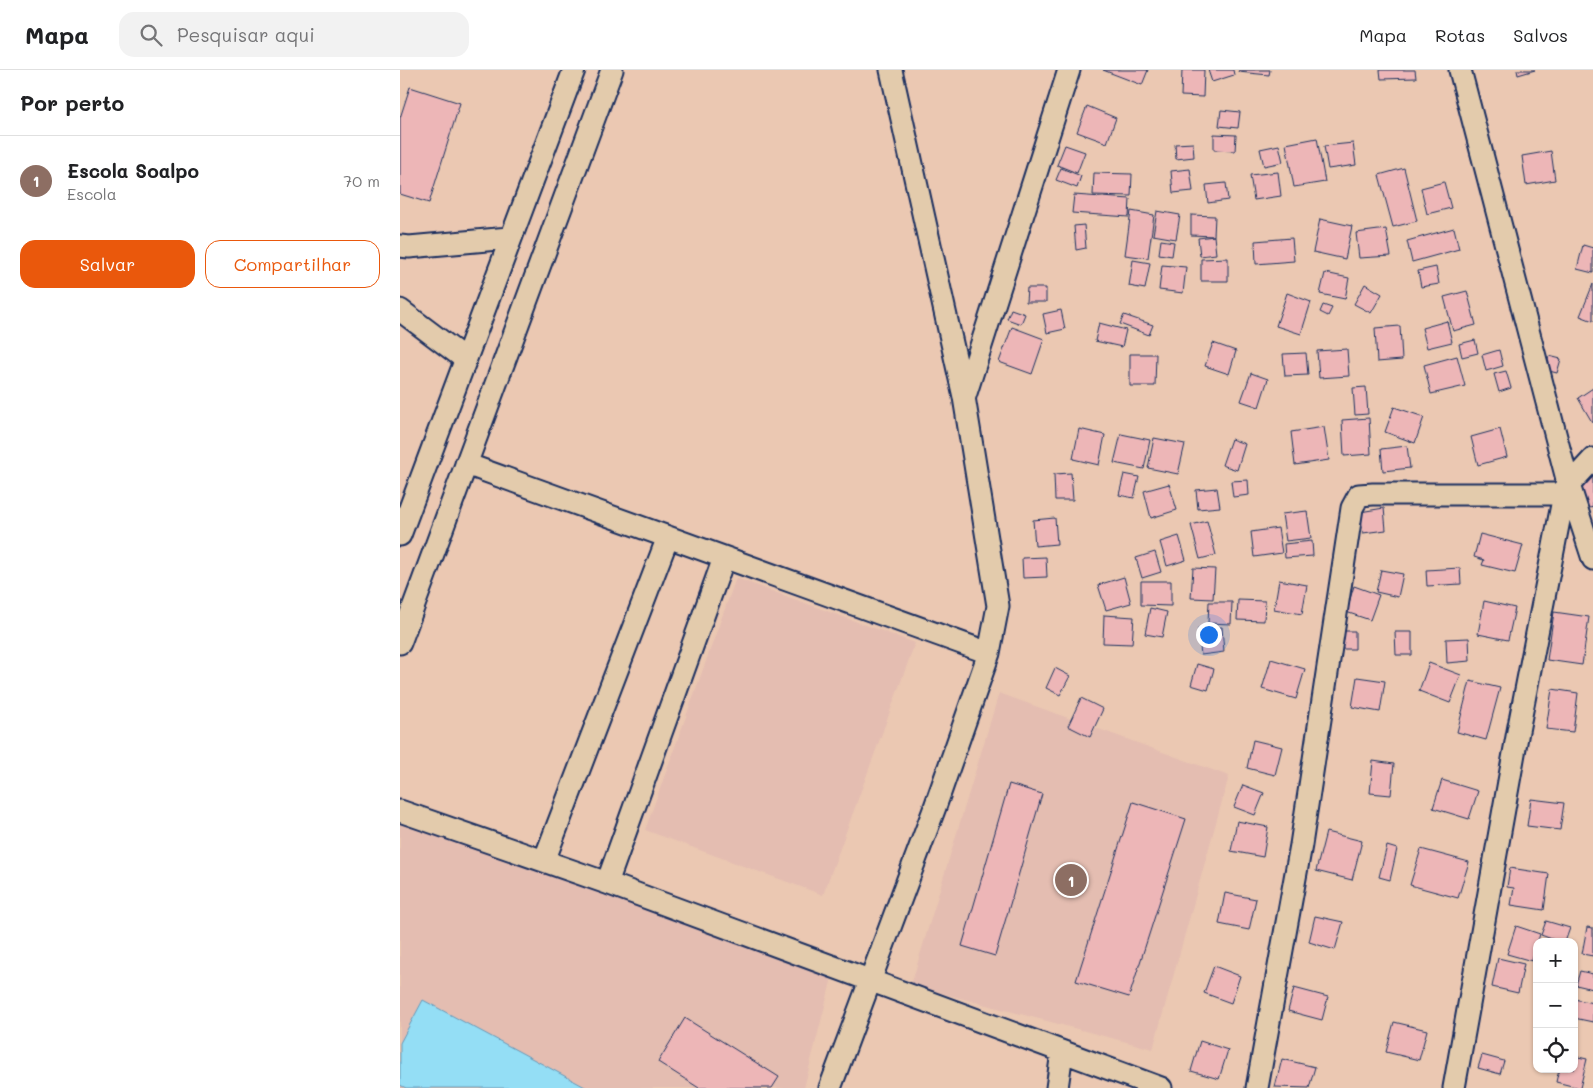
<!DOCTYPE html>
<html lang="pt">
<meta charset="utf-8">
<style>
:root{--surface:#fff;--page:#f2f2f2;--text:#202124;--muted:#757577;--line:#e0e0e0;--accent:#ea580c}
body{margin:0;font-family:Mali,sans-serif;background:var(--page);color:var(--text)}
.controls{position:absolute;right:15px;bottom:15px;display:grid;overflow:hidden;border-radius:10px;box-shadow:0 1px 4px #0004}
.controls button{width:45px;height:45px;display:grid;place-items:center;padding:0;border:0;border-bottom:1px solid var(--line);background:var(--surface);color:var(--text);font:25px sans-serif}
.you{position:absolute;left:808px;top:564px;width:18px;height:18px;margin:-12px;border:4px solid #fff;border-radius:50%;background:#1a73e8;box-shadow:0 0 0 8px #1a73e833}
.badge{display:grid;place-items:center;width:32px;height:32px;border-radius:50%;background:var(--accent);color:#fff;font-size:16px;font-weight:700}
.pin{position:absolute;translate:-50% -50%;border:2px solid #fff;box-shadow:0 1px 5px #0006}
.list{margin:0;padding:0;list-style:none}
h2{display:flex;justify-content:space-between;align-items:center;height:65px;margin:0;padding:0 20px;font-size:21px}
h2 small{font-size:16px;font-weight:400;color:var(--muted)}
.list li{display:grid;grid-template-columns:32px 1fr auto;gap:15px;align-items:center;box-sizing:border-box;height:90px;padding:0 20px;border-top:1px solid var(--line)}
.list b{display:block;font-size:19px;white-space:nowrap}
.list p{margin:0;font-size:16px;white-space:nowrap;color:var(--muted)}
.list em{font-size:16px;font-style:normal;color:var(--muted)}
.actions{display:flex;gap:10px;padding:15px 20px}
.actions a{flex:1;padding:11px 0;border:1px solid var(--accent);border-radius:15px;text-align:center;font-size:18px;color:var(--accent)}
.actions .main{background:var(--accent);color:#fff}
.icon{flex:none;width:28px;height:28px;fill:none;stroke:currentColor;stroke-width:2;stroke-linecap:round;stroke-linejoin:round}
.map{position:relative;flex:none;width:1193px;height:1018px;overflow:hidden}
header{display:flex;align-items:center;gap:30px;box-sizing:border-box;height:70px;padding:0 25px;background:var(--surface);border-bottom:1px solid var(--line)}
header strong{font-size:24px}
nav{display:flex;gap:28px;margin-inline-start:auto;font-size:18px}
.search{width:350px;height:45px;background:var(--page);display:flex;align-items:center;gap:12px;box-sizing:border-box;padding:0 18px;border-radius:15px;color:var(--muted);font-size:19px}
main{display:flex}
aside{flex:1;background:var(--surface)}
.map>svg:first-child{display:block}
.built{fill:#e4bdb1}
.water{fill:#94def5;stroke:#6498b9}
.building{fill:#edb6b7;stroke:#1b2f5e}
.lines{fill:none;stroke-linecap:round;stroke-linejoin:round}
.minor-casing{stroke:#1b2f5e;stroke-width:25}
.minor{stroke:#e3cbac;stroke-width:21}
</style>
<header>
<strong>Mapa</strong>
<div class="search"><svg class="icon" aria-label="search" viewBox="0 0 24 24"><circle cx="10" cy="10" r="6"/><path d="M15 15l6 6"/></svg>Pesquisar aqui</div>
<nav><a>Mapa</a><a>Rotas</a><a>Salvos</a></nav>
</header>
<main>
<aside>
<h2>Por perto<small></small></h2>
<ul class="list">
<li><span class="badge" style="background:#8d6e63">1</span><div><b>Escola Soalpo</b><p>Escola</p></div><em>70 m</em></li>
</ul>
<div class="actions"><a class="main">Salvar</a><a>Compartilhar</a></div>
</aside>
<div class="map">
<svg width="1193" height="1018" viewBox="0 0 1193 1018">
<rect width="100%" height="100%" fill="#ebc8b2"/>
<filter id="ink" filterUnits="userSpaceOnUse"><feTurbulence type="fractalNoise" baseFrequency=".02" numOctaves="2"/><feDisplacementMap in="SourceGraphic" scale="10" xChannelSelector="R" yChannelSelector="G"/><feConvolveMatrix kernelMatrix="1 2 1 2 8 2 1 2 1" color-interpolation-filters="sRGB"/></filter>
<g filter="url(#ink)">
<path class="built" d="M 336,508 L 515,573 L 423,825 L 245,760 Z
M 599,623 L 829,706 L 753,979 L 511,915 Z
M 0,750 L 433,904 L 404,1018 L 0,1018 Z"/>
<path class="water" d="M 23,930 L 187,1018 L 6,1018 L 0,1015 L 0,973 Z"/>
<path class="building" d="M 703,0 L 748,0 L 742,15 Z
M 782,0 L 804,0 L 803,27 L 781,26 Z
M 808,0 L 833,0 L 834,5 L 812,12 Z
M 839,0 L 870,0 L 869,5 L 838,2 Z
M 980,0 L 1015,0 L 1016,8 L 981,9 Z
M 1117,0 L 1135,0 L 1118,5 Z
M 10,17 L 60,33 L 29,133 L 0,124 L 0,48 Z
M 687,36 L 716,48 L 707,73 L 677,62 Z
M 821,40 L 840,42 L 838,58 L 819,56 Z
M 814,64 L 836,65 L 835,81 L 814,80 Z
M 917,68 L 925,112 L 894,117 L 886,74 Z
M 793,73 L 794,87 L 776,89 L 775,74 Z
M 953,73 L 956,95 L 928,99 L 924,76 Z
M 665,75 L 685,82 L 677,103 L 657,95 Z
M 879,75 L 883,92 L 864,96 L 860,79 Z
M 1151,81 L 1155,110 L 1126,115 L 1122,86 Z
M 661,98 L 681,106 L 677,118 L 656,110 Z
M 1004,98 L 1017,151 L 993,157 L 979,105 Z
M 790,99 L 793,121 L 773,123 L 771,101 Z
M 878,102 L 881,126 L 854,130 L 850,105 Z
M 694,103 L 732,104 L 731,126 L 693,125 Z
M 1044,112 L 1051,138 L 1027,144 L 1021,118 Z
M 826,113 L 828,130 L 808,133 L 806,115 Z
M 674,125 L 730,129 L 729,147 L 672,143 Z
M 731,141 L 754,145 L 748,188 L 725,185 Z
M 757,141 L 780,145 L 776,169 L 753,165 Z
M 791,145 L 815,146 L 814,166 L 791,165 Z
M 920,149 L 952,156 L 945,189 L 913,182 Z
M 684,155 L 686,178 L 676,180 L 674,156 Z
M 1054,158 L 1059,179 L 1012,192 L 1007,171 Z
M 986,159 L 991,186 L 959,188 L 956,163 Z
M 814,166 L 816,184 L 800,186 L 798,168 Z
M 892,168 L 894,191 L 856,194 L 855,171 Z
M 761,170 L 774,172 L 772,186 L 759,184 Z
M 1183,175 L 1193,178 L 1193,203 L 1177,199 Z
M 828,188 L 828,211 L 801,211 L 801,189 Z
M 733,190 L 750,193 L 745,219 L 729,216 Z
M 762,195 L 786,197 L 783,223 L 759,220 Z
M 1036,197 L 1039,214 L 1021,217 L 1018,201 Z
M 925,203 L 949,208 L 945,229 L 920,224 Z
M 965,214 L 982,224 L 971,243 L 954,234 Z
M 1193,214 L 1193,251 L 1180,246 Z
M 627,218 L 646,218 L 646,232 L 626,232 Z
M 1067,221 L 1076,255 L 1053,261 L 1044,227 Z
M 887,223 L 911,232 L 901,264 L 876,256 Z
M 923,235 L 932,238 L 928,246 L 920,242 Z
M 611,239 L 625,244 L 621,254 L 607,249 Z
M 661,240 L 665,259 L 647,263 L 643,244 Z
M 724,245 L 753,255 L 749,265 L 720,254 Z
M 1047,251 L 1052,272 L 1027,278 L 1022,258 Z
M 699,253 L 726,260 L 722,277 L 695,271 Z
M 1000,256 L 1002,290 L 977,292 L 975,258 Z
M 612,257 L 644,269 L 632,304 L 599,292 Z
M 1075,270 L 1078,283 L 1062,287 L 1059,274 Z
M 813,273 L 836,281 L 829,304 L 805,296 Z
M 947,279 L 949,306 L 919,308 L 917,281 Z
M 1099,280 L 1103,296 L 1086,301 L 1082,285 Z
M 906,283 L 908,305 L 885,306 L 883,284 Z
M 730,284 L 756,284 L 755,316 L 730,316 Z
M 1057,286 L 1065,316 L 1031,324 L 1024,295 Z
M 1149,286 L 1161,289 L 1157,303 L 1145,300 Z
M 1106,301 L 1111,318 L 1099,322 L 1094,304 Z
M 851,303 L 868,309 L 859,337 L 841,331 Z
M 966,317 L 968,344 L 955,345 L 953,318 Z
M 1193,318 L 1193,352 L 1192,352 L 1178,328 Z
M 994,337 L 1024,347 L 1015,373 L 985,362 Z
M 969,348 L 971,384 L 944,386 L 942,350 Z
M 924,357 L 929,390 L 895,395 L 891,362 Z
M 679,359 L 705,365 L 699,395 L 673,389 Z
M 1100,359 L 1107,387 L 1078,395 L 1071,367 Z
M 721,364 L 750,370 L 744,399 L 714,393 Z
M 754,368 L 785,374 L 778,404 L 748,398 Z
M 831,369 L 845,374 L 837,400 L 822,395 Z
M 1007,376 L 1010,398 L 983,401 L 981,379 Z
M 671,403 L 673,430 L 655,430 L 654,404 Z
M 724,404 L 739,407 L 734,428 L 719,425 Z
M 1193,406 L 1193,437 L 1186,439 L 1177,412 Z
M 848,410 L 849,425 L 833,427 L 831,411 Z
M 769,414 L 777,440 L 751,448 L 744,421 Z
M 817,418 L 820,437 L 798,439 L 796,420 Z
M 984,438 L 986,460 L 963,463 L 960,442 Z
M 907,441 L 911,468 L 886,471 L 882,444 Z
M 655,448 L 657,474 L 635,476 L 633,450 Z
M 807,451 L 816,485 L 800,489 L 791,455 Z
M 878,458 L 882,483 L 854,487 L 851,462 Z
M 1080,464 L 1123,475 L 1115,503 L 1082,495 L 1084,490 L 1074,487 Z
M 779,466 L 786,490 L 767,496 L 760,472 Z
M 912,471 L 913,486 L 885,488 L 884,474 Z
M 755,482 L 761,502 L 742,508 L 736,488 Z
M 646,487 L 647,507 L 623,508 L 622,488 Z
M 793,498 L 815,499 L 813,529 L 791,528 Z
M 1060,498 L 1061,514 L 1027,516 L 1026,500 Z
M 981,500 L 1003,504 L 998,527 L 976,522 Z
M 724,507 L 731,533 L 706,540 L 698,515 Z
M 879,510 L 907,515 L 902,544 L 874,539 Z
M 741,511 L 771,511 L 771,536 L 741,535 Z
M 954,516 L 979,525 L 970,550 L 946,542 Z
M 838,530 L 865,531 L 864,551 L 837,550 Z
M 1084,531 L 1115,538 L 1108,570 L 1078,564 Z
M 809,532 L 832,532 L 831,554 L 808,553 Z
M 750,538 L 767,542 L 762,567 L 745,564 Z
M 1154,542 L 1189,547 L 1182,595 L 1147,590 Z
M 704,545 L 734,547 L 732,574 L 703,573 Z
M 822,557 L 824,582 L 801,585 L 798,559 Z
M 940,561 L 955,561 L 955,579 L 941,579 Z
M 995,562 L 1012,562 L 1012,585 L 996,585 Z
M 1069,568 L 1070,591 L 1047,593 L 1046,569 Z
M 871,589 L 905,599 L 896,629 L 862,619 Z
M 1029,593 L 1061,605 L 1050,633 L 1019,621 Z
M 797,594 L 814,599 L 808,620 L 791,615 Z
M 655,598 L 670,606 L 660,625 L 646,618 Z
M 957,607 L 985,611 L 980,642 L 952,637 Z
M 1070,611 L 1100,618 L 1086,670 L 1057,662 Z
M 1152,619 L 1178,623 L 1173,662 L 1146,659 Z
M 681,628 L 703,639 L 690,667 L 668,656 Z
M 853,670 L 882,677 L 875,705 L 847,698 Z
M 973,691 L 994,694 L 991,725 L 970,723 Z
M 1042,710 L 1078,721 L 1069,749 L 1033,738 Z
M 609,714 L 642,724 L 595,886 L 562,876 Z
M 843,715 L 864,723 L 855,745 L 834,737 Z
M 1131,729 L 1164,733 L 1160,760 L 1127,756 Z
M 733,732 L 786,749 L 729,927 L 676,911 Z
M 837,751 L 868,757 L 863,787 L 831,781 Z
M 926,762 L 962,771 L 952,810 L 916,801 Z
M 987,776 L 997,779 L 990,810 L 979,807 Z
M 1021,779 L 1069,792 L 1058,828 L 1010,815 Z
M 1110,798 L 1149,804 L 1144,840 L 1111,835 L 1114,818 L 1107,817 Z
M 825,823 L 856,829 L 849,860 L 819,854 Z
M 915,846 L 943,852 L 935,880 L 909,872 Z
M 1146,851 L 1170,858 L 1165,872 L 1160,872 L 1141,865 Z
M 1116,856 L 1140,864 L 1132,891 L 1107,884 Z
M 1187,857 L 1193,858 L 1193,886 L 1182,884 Z
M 1098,888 L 1124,894 L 1118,923 L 1092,917 Z
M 814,896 L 840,906 L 831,933 L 804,923 Z
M 1180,901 L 1193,904 L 1193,919 L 1176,915 Z
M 894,918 L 928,927 L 922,950 L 888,941 Z
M 1174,929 L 1193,933 L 1193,952 L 1174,948 Z
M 285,948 L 379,1007 L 372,1018 L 299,1018 L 258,992 Z
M 994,952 L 1027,960 L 1019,990 L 986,982 Z
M 800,971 L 828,980 L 819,1009 L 791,1001 Z
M 1082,985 L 1104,991 L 1100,1004 L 1078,998 Z
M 1174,986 L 1187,989 L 1180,1018 L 1156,1012 L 1159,999 L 1174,999 Z
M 882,989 L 915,997 L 909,1018 L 875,1017 Z"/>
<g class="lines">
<g class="minor-casing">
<path id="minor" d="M 1060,0 L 1167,409 L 1193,489
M 0,176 L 9,177 L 109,168
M 0,240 L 65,289
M 565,326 L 669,0
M 66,394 L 589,583
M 1169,415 L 1193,389
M 0,465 L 174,0
M 0,573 L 212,0
M 0,741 L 207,813 L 761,1018
M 144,791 L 268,467
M 207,813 L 324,488
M 430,1018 L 535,737 L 589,583 L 598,536 L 564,327 L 491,0
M 657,1018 L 662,982
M 857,1018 L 901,775 L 952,438 L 959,425 L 973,424 L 1164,424
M 1054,1018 L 1118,661 L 1167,409"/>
</g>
<use href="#minor" class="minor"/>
</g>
</g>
</svg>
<div class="controls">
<button>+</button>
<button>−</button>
<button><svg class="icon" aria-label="locate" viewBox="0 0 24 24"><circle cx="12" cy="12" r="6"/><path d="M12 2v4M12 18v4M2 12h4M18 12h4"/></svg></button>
</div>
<div class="you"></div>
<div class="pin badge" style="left:671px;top:810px;background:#8d6e63">1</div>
</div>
</main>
